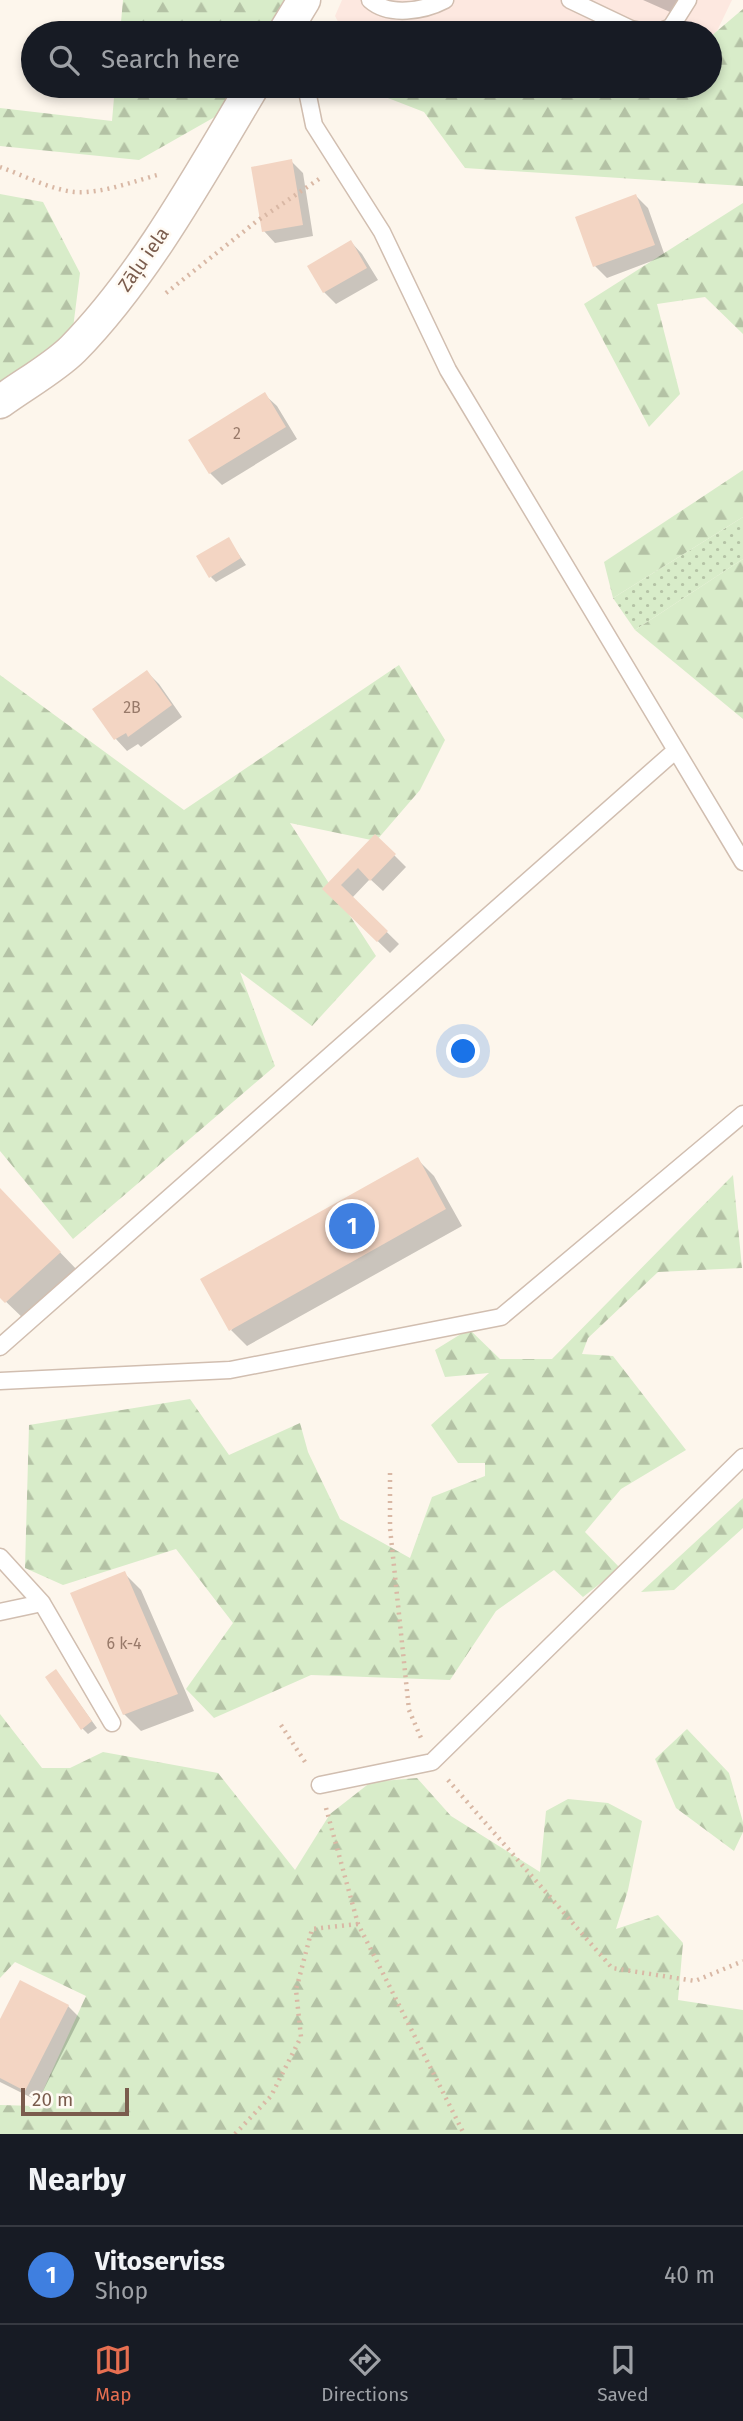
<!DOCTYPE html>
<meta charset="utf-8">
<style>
:root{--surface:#171b24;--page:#20242c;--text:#f1f3f6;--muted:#9ea1a6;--line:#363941;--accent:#e76f51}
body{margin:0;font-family:"Fira Sans",sans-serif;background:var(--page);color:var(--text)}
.scale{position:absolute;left:21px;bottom:18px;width:108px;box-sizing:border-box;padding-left:7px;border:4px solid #7a5c4d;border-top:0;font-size:19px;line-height:24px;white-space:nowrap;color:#7a5c4d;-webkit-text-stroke:5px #fffaf3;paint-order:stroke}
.you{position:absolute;left:464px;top:1052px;width:24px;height:24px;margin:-18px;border:5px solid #fff;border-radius:50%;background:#1a73e8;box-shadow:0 0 0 10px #1a73e833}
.badge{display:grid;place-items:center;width:46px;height:46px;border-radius:50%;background:var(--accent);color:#fff;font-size:23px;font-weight:700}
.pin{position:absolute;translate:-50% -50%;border:4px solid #fff;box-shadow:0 2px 7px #0006}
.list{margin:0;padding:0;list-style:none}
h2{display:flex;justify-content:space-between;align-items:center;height:91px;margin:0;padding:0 28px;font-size:30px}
h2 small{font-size:23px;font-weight:400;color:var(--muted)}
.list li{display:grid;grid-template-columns:46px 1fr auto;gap:21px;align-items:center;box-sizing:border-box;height:98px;padding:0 28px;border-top:2px solid var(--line)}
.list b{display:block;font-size:26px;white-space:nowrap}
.list p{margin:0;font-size:23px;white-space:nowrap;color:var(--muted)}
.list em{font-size:23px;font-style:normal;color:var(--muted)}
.icon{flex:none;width:38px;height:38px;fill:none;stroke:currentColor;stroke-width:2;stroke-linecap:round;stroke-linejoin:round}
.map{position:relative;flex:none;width:743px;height:2134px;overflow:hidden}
.search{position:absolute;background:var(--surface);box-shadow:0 4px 10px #0003;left:21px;right:21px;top:21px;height:77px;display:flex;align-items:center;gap:18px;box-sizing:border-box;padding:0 24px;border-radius:38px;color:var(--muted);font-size:26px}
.sheet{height:189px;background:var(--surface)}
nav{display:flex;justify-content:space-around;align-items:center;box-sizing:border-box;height:98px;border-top:2px solid var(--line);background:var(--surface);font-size:19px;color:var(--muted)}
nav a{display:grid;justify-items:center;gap:4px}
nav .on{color:var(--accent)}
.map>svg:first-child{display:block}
.commercial{fill:#fde8e0}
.grass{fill:url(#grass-dots)}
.forest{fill:url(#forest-firs)}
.shadow{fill:#0003}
.building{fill:#f3d5c3}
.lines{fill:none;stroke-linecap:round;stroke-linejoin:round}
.service-casing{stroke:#d1beb0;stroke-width:19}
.minor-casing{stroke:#d1beb0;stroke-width:35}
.path{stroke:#d9b8a5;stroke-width:4.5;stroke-dasharray:2 5;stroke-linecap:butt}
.service{stroke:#fff;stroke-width:16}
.minor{stroke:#fff;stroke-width:32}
.labels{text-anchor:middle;stroke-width:5;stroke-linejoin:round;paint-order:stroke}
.number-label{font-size:16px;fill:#987a6a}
.street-label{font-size:19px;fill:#7a5c4d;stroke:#fffaf3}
</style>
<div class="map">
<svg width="743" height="2134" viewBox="0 0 743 2134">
<defs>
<pattern id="grass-dots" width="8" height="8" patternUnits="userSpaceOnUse" patternTransform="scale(1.75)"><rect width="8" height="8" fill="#d8ecc9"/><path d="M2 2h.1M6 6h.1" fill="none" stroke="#b4c2a5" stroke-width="1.8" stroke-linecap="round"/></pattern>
<pattern id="forest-firs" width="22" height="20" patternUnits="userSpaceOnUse" patternTransform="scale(1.75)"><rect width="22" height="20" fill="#d8ecc9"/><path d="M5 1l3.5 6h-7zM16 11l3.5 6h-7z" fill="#b4c2a5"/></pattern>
</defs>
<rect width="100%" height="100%" fill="#fdf6ec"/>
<path class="commercial" d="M 342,0 L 732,0 L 717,31 L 710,37 L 710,33 L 344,33 L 335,16 Z"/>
<path class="grass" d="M 743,517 L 743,559 L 635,630 L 613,598 Z"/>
<path class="forest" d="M 123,0 L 289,0 L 269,33 L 120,33 Z
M 743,9 L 743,186 L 465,168 L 424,112 L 357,86 L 457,86 L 474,94 L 487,86 L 710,86 L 710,37 Z
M 115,86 L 237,86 L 220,114 L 139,160 L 0,146 L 0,108 L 112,121 Z
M 0,194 L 43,202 L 80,273 L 72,336 L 0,385 Z
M 743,203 L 743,334 L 705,297 L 657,304 L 680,394 L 649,427 L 584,304 Z
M 743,470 L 743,517 L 613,598 L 604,562 Z
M 743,559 L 743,719 L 635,630 Z
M 399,665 L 445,740 L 420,790 L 376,841 L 290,823 L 376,956 L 312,1026 L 240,972 L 275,1066 L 73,1239 L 0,1151 L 0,675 L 184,810 Z
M 733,1175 L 742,1268 L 658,1272 L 588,1338 L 582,1354 L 613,1356 L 686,1450 L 621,1489 L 585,1532 L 620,1568 L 583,1597 L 554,1570 L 496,1611 L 450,1680 L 311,1675 L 214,1718 L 186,1689 L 233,1623 L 176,1549 L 63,1585 L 25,1568 L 29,1425 L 190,1399 L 229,1455 L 300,1423 L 308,1452 L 340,1519 L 410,1558 L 432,1497 L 485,1476 L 485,1463 L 458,1463 L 431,1425 L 489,1373 L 445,1377 L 435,1350 L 469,1329 L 500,1359 L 552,1359 Z
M 743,1498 L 743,1528 L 674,1590 L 641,1592 Z
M 0,1714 L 42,1768 L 70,1768 L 103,1752 L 218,1773 L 295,1870 L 330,1814 L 371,1782 L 417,1778 L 451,1816 L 540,1872 L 546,1811 L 568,1799 L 608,1803 L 642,1821 L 628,1890 L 616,1929 L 658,1915 L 683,1943 L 678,2000 L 743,2010 L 743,2134 L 0,2134 L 0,2105 L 36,2106 L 86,1996 L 15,1962 L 0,1978 Z
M 687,1729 L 729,1773 L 743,1822 L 743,1832 L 734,1851 L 676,1808 L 655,1759 Z"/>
<path class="shadow" d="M 643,0 L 687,0 L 679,16 Z
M 291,161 L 303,173 L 313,236 L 275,243 L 264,231 Z
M 636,196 L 648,208 L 665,256 L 607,278 L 595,266 Z
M 351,242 L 362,254 L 378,280 L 336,304 L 324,292 L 309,266 Z
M 265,395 L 277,406 L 297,439 L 222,485 L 210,473 Z
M 228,539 L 246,565 L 216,582 L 211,577 Z
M 147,672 L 159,684 L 182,717 L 141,747 L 138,744 L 127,751 L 116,739 L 95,710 Z
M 375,836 L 406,867 L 383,891 L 370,879 L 352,898 L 399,944 L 390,953 L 324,889 Z
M 418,1160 L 434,1176 L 462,1226 L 247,1346 L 231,1330 Z
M 0,1190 L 80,1273 L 27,1322 L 0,1296 Z
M 124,1573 L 141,1590 L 194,1711 L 141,1731 L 124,1714 Z
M 56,1671 L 97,1728 L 88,1734 L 82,1728 Z
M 68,2006 L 80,2018 L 38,2101 L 0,2082 L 0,2023 Z"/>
<path class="building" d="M 292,159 L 303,225 L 262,232 L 251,167 Z
M 636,194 L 655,245 L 593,267 L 575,217 Z
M 351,240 L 367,268 L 323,293 L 307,266 Z
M 265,392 L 286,427 L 209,474 L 188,440 Z
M 229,537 L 241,558 L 209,578 L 196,556 Z
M 147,670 L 172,705 L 128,737 L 126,733 L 114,740 L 92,709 Z
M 375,834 L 396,854 L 370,881 L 358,868 L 341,885 L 388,931 L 377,942 L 322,889 Z
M 418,1157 L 446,1209 L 229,1331 L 200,1279 Z
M 0,1188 L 61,1252 L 5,1303 L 0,1298 Z
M 125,1571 L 178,1694 L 123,1715 L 70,1593 Z
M 56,1669 L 92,1721 L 81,1730 L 45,1677 Z
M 20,1980 L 69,2005 L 25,2091 L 0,2078 L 0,2019 Z"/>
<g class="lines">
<g class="service-casing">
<path id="service" d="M 370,0 C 389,17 424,11 445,0
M 570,0 L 631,29 L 651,33
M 656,33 L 671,27 L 688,0
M 306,86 L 314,125 L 382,232 L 448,370 L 743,862
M 0,1347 L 676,750
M 0,1381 L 230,1370 L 501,1317 L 743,1114
M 0,1557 L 42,1603 L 112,1723
M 0,1612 L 42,1603
M 320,1785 L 432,1762 L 743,1457"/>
</g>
<g class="minor-casing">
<path id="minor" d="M 284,33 L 304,0
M 0,402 C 23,385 54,368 73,349 C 144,277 201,173 253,86"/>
</g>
<path class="path" d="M 0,167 C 23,175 49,189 74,192 C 102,194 134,181 161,174
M 166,293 L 257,221 L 319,179
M 390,1473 L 390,1528 L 409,1710 L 421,1738
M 281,1725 L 307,1765
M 448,1780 L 612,1968 L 695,1981 L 743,1961
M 326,1808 L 358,1924 L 464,2134
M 235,2134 L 271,2096 L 301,2037 L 296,1990 L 312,1929 L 358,1924"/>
<use href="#service" class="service"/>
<use href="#minor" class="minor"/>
</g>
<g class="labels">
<g class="number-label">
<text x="237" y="439">2</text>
<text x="132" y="713">2B</text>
<text x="124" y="1649">6 k-4</text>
</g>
<g class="street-label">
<text transform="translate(143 259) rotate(-55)" y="7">Zāļu iela</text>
</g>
</g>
</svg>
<div class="scale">20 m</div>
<div class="you"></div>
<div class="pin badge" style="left:352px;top:1226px;background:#3f7fe0">1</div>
<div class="search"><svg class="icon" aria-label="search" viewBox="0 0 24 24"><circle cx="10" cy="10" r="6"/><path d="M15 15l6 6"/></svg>Search here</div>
</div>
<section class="sheet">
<h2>Nearby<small></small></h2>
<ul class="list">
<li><span class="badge" style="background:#3f7fe0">1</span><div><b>Vitoserviss</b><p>Shop</p></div><em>40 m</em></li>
</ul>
</section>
<nav>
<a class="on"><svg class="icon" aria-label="map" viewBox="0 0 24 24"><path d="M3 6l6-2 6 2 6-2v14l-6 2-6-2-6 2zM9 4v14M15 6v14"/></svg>Map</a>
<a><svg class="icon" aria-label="directions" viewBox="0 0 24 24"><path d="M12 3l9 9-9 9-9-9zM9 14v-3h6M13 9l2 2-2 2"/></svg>Directions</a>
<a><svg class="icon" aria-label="saved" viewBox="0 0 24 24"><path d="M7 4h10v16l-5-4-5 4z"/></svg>Saved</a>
</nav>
